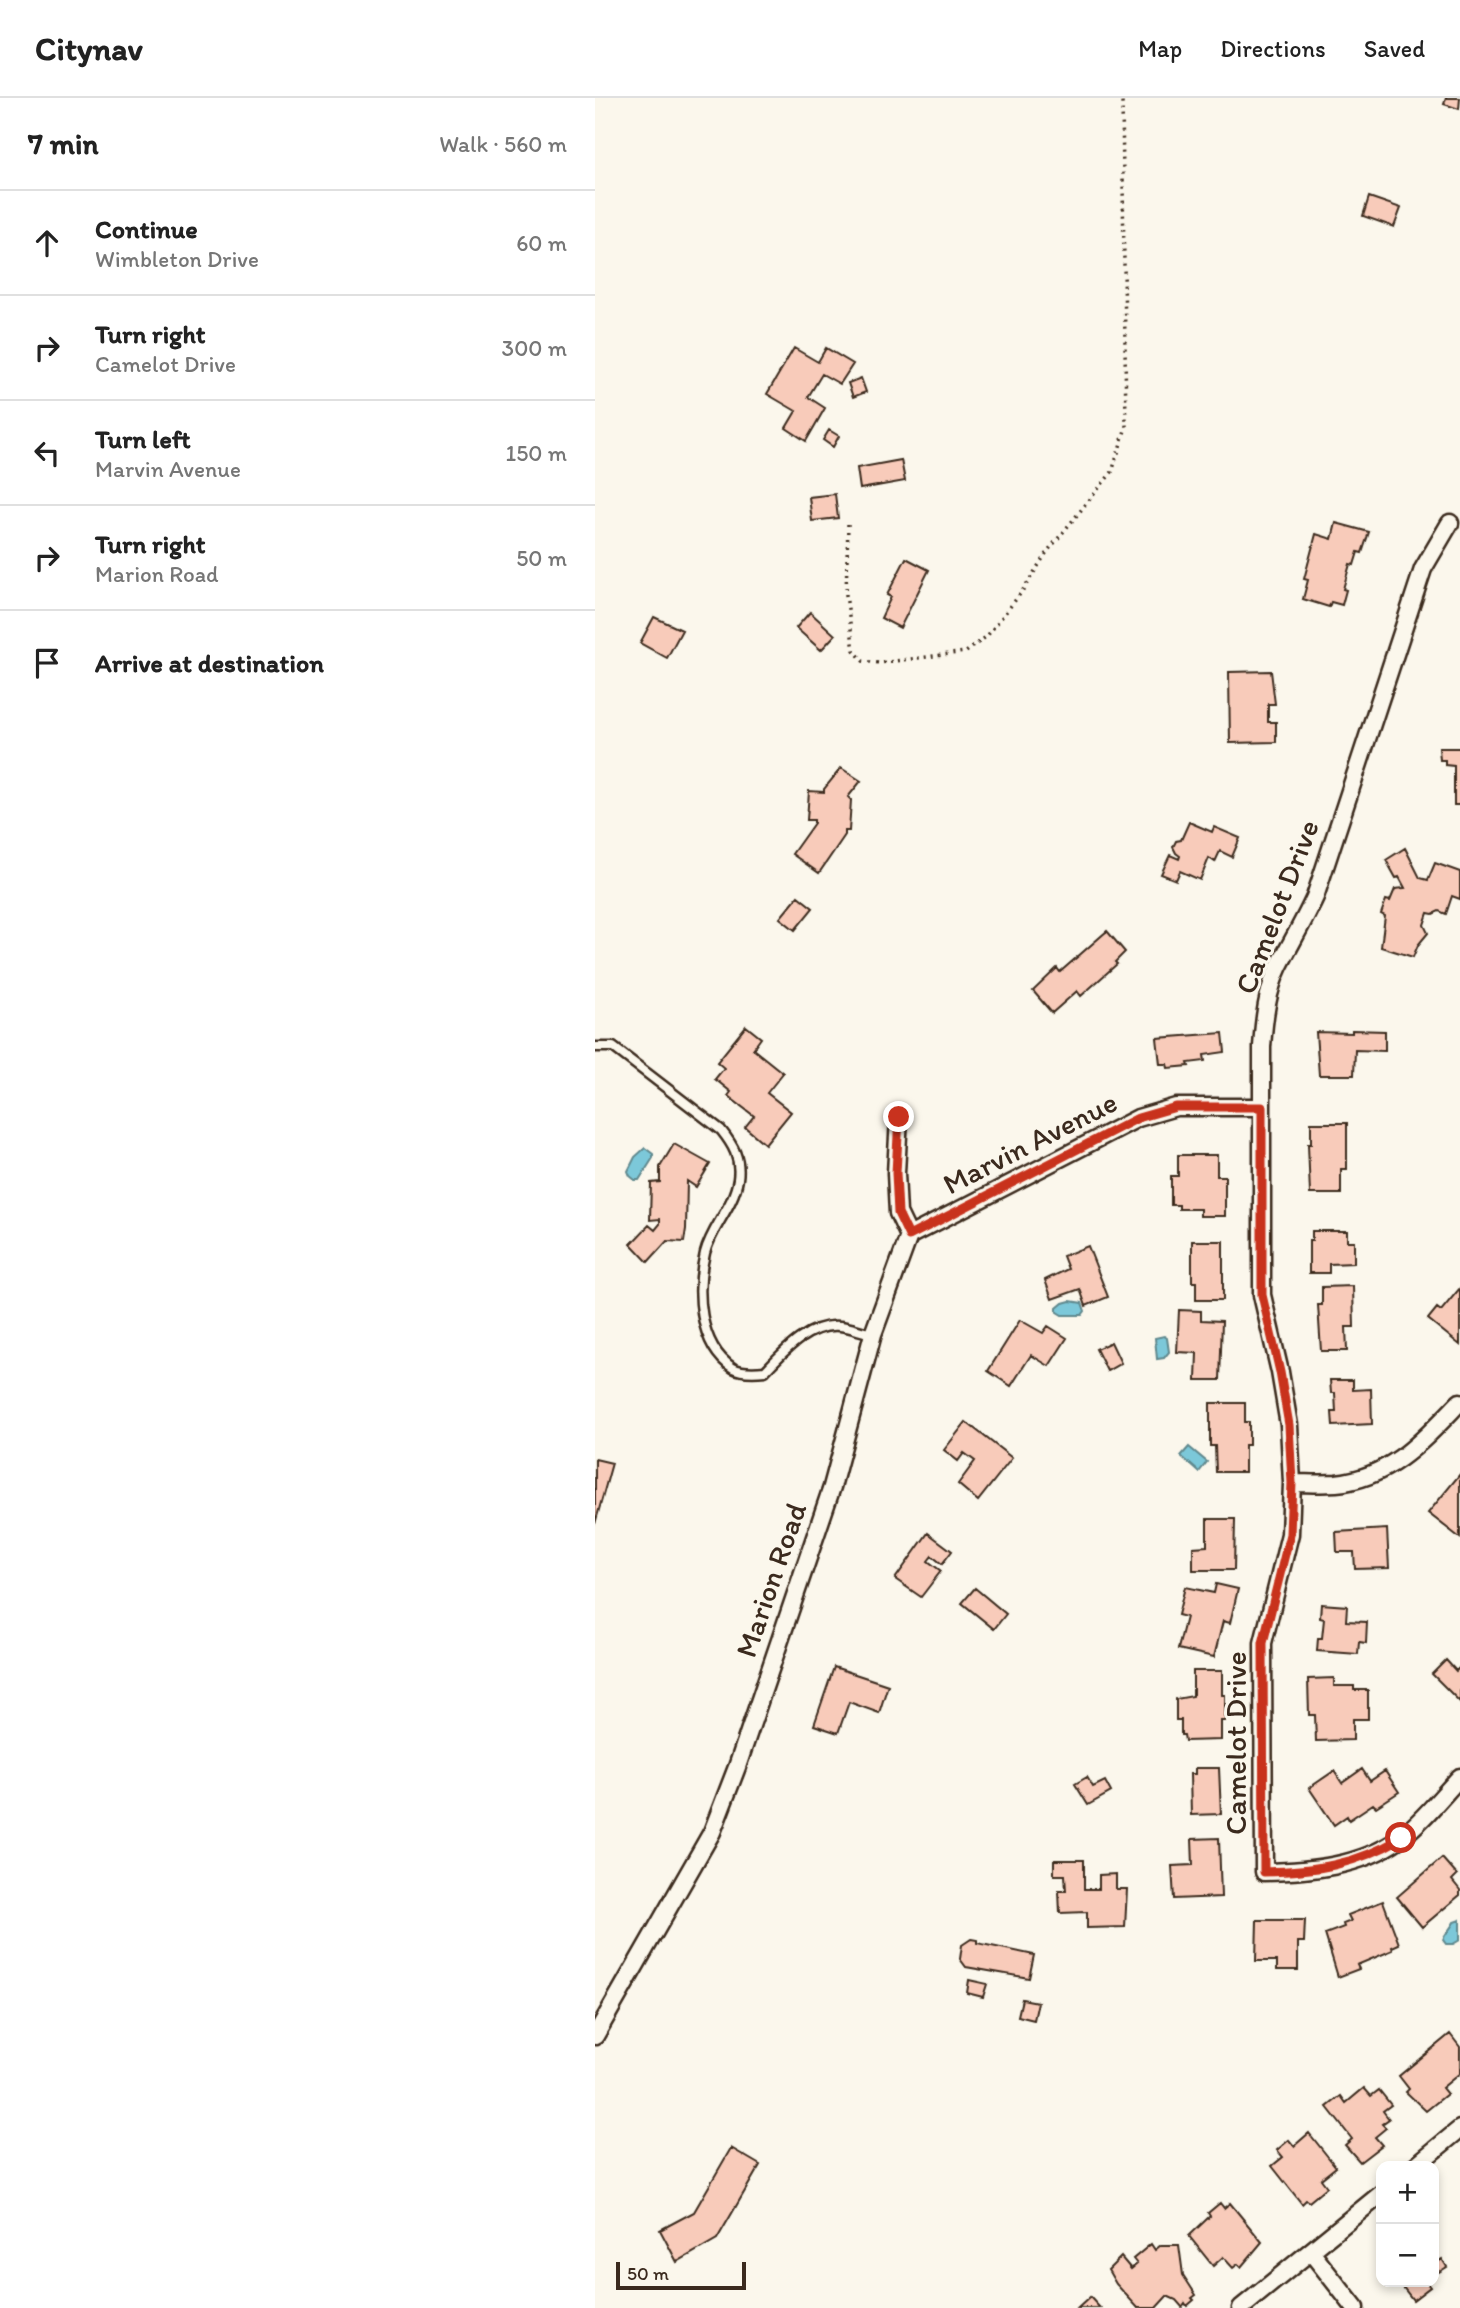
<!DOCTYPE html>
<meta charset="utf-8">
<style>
:root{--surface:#fff;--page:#f6f6f6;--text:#222;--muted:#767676;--line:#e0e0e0}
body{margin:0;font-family:Itim,sans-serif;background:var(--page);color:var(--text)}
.controls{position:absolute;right:21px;bottom:21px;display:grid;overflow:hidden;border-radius:14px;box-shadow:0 4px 10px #0003}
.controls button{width:63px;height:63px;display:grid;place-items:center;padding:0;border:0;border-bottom:2px solid var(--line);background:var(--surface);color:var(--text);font:35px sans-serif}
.scale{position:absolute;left:21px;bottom:18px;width:130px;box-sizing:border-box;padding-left:7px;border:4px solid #3b2a1e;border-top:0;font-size:19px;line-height:24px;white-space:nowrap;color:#3b2a1e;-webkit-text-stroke:5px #fbf7ec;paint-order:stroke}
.stop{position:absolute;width:21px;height:21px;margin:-16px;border:5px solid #c8321e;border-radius:50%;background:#fff}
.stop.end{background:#c8321e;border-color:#fff;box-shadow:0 2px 7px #0008}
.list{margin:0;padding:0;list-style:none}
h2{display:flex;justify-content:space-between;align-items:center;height:91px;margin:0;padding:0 28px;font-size:30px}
h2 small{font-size:23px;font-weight:400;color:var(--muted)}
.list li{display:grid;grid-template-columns:46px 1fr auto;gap:21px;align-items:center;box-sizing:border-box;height:105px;padding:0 28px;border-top:2px solid var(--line)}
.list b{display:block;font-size:26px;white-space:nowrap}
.list p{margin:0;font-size:23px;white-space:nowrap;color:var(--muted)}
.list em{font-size:23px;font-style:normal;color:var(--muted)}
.icon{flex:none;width:38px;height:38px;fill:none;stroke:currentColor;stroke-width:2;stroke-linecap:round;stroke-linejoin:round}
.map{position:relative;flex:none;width:865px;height:2210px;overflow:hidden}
header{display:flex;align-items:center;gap:42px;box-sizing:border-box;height:98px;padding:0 35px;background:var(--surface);border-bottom:2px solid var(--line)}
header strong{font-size:33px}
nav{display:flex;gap:38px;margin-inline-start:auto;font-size:24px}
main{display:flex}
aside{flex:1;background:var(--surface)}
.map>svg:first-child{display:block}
.water{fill:#7bc8d9;stroke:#61898e;stroke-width:2}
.building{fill:#f8cbba;stroke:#3b2a1e;stroke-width:2}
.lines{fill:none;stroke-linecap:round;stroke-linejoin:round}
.lane-casing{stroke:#3b2a1e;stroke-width:13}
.street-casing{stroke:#3b2a1e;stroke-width:21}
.path{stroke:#3b2a1e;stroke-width:3.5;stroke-dasharray:2 5;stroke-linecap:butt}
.lane{stroke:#fbf7ec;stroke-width:8}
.street{stroke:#fbf7ec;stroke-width:16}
.route{stroke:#c8321e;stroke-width:9}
.labels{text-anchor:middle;stroke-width:6;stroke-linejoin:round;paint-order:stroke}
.street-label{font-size:30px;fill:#3b2a1e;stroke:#fbf7ec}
</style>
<header>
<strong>Citynav</strong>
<nav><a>Map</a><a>Directions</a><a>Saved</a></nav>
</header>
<main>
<aside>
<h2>7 min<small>Walk · 560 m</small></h2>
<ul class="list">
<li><svg class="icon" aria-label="ahead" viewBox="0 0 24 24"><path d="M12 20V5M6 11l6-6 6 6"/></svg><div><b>Continue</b><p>Wimbleton Drive</p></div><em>60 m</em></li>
<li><svg class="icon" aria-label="right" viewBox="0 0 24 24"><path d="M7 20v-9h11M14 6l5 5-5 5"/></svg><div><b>Turn right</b><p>Camelot Drive</p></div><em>300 m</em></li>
<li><svg class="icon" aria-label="left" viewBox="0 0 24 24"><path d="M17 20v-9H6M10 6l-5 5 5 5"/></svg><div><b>Turn left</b><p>Marvin Avenue</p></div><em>150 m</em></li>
<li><svg class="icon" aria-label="right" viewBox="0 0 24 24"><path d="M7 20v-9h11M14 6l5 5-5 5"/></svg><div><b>Turn right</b><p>Marion Road</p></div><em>50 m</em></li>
<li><svg class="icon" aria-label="arrive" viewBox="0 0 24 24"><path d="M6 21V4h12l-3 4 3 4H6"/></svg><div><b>Arrive at destination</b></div></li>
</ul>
</aside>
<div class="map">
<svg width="865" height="2210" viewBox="0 0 865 2210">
<rect width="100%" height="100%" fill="#fbf7ec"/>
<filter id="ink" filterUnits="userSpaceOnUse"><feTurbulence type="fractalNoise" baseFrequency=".0143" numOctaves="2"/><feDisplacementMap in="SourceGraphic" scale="14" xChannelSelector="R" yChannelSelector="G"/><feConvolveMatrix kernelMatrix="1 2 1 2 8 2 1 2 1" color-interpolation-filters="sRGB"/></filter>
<g filter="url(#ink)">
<path class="water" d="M 50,1050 L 58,1056 L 58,1060 L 44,1082 L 40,1082 L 35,1078 L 33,1073 L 40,1059 Z
M 475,1203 L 487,1205 L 490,1213 L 487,1217 L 467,1217 L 462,1214 L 462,1210 L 468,1205 Z
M 569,1238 L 572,1240 L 574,1254 L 569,1260 L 562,1261 L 560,1240 Z
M 594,1349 L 612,1364 L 604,1374 L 586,1358 Z
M 865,1822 L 865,1842 L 858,1846 L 851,1846 L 848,1842 C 849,1836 856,1831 859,1824 Z"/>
<path class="building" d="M 851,0 L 865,0 L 864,11 L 849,6 Z
M 774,99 L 806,110 L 799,129 L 768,118 Z
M 199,250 L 223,264 L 231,250 L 258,266 L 245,286 L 227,276 L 213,299 L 230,310 L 211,343 L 191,330 L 201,313 L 172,296 Z
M 266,280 L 271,294 L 258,299 L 253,285 Z
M 234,332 L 244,338 L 238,349 L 228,342 Z
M 306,362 L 310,383 L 265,391 L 262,370 Z
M 240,396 L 243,420 L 217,423 L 214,399 Z
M 741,425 L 774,434 L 767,455 L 763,454 L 759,467 L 755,466 L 748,491 L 751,492 L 747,507 L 736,504 L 734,509 L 708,501 L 713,482 L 709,481 L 721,436 L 737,441 Z
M 311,460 L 334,472 L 305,530 L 286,520 L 296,499 L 292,497 Z
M 215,514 L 240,537 L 226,552 L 201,530 Z
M 59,519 L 87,532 L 72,560 L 45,545 Z
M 676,573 L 680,606 L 673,606 L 673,624 L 681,624 L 681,644 L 635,645 L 634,574 Z
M 844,650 L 865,650 L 865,707 L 859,707 L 859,668 L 850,667 L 850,662 L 845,662 Z
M 246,670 L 266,683 L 253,699 L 256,702 L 254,733 L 250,733 L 250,737 L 224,775 L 197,756 L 219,725 L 219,722 L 212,722 L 214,693 L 229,694 L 229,691 Z
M 594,724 L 617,734 L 619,729 L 645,740 L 637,759 L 625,753 L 620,764 L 614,760 L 605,782 L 585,773 L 581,782 L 566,776 L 575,757 L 584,761 L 585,758 L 581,755 L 578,749 L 581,743 L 586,742 Z
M 810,750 L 825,780 L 833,782 L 840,765 L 865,774 L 865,801 L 857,798 L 851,816 L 844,813 L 838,816 L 833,815 L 829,827 L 833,835 L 823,847 L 818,859 L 786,849 L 790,818 L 786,816 L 791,802 L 795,803 L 800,791 L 810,790 L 804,779 L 801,780 L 791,762 Z
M 203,798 L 218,810 L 200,832 L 185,820 Z
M 512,833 L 530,854 L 520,864 L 522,866 L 486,898 L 482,893 L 457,915 L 438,893 L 462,870 L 465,874 Z
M 151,928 L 166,940 L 158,951 L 188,975 L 172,995 L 196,1014 L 170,1046 L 150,1029 L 159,1018 L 133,998 L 136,994 L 120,981 L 129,970 L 122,964 Z
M 757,932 L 790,933 L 790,953 L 760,952 L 759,977 L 724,977 L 721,934 L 757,935 Z
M 628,935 L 630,954 L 609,957 L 610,963 L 593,965 L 594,968 L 573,970 L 572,966 L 565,966 L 562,940 Z
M 716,1025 L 752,1025 L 752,1071 L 746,1071 L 746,1096 L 715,1096 L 713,1046 L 716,1046 Z
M 79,1046 L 115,1066 L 101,1089 L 92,1083 L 91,1131 L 89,1144 L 72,1143 L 53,1164 L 36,1146 L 54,1127 L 60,1132 L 65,1126 L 65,1121 L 55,1122 L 56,1085 L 65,1084 L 65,1069 Z
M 583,1057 L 622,1057 L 622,1078 L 630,1078 L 630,1118 L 605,1118 L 605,1111 L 584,1111 L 584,1107 L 576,1107 L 576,1078 L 583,1078 Z
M 717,1133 L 752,1133 L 752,1143 L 759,1143 L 759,1165 L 734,1166 L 734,1175 L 714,1175 L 714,1142 L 717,1142 Z
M 597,1143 L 628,1143 L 628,1202 L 601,1202 L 601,1184 L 597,1184 Z
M 493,1148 L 513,1199 L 491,1208 L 485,1191 L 457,1201 L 450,1182 L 473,1171 L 468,1158 Z
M 758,1188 L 759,1229 L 751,1229 L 752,1253 L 726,1253 L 723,1207 L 727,1207 L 727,1189 Z
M 865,1190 L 865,1247 L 833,1221 L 842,1210 L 846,1213 Z
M 584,1212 L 606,1213 L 606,1222 L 627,1223 L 625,1282 L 601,1282 L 602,1255 L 582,1254 Z
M 425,1222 L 448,1235 L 453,1228 L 472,1240 L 454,1268 L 436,1257 L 416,1288 L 393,1273 Z
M 516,1244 L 526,1265 L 512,1273 L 501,1251 Z
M 735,1282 L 758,1282 L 758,1292 L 776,1291 L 777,1326 L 738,1328 L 737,1314 L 741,1314 L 740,1295 L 736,1295 Z
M 615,1305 L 650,1305 L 650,1324 L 654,1324 L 654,1347 L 650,1347 L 650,1374 L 621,1374 L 620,1348 L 615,1348 Z
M 371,1324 L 417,1360 L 383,1403 L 363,1386 L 380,1363 L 369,1355 L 363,1363 L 349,1352 Z
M 0,1361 L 17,1365 L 0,1426 Z
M 865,1376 L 865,1440 L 833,1415 Z
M 612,1421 L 640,1421 L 639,1472 L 598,1472 L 598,1449 L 612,1448 Z
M 792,1431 L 794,1470 L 760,1471 L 759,1454 L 742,1454 L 741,1434 Z
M 333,1435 L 357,1453 L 347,1466 L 337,1458 L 333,1463 L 346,1473 L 326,1499 L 300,1481 Z
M 621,1486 L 643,1491 L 635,1525 L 628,1523 L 619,1559 L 583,1551 L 591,1519 L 583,1517 L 590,1489 L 619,1495 Z
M 380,1490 L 411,1516 L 399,1531 L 367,1505 Z
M 726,1506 L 752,1508 L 751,1523 L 772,1524 L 771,1545 L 764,1544 L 763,1556 L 722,1553 L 723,1540 L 727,1540 L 729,1521 L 725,1520 Z
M 851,1562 L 861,1573 L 865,1569 L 865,1604 L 837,1576 Z
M 239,1569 L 293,1587 L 284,1615 L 254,1604 L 243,1635 L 219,1627 Z
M 598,1573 L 627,1573 L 627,1597 L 630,1597 L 630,1623 L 626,1623 L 626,1642 L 590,1643 L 589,1637 L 586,1637 L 586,1622 L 581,1622 L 581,1601 L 598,1598 Z
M 739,1580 L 739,1588 L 759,1588 L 759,1592 L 773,1592 L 773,1621 L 758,1621 L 758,1642 L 721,1643 L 720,1617 L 714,1617 L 713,1581 Z
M 600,1670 L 624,1670 L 626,1716 L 596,1717 L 595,1676 L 600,1676 Z
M 767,1671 L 775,1683 L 790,1673 L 804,1694 L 781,1709 L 778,1706 L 754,1722 L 752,1718 L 739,1727 L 714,1690 L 739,1673 L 747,1685 Z
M 492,1679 L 498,1689 L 510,1683 L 516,1694 L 493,1707 L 480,1686 Z
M 624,1740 L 626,1799 L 579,1801 L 577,1768 L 598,1767 L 597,1741 Z
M 847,1760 L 862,1777 L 857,1782 L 865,1792 L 865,1797 L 827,1829 L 802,1799 Z
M 459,1762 L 489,1762 L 489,1791 L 504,1791 L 504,1777 L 521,1776 L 521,1791 L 532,1791 L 530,1829 L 492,1830 L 492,1814 L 465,1815 L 464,1793 L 471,1793 L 470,1777 L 459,1777 Z
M 788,1803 L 804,1846 L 797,1849 L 798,1852 L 762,1867 L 764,1871 L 743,1879 L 730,1836 L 749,1829 L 748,1826 L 756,1823 L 753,1817 Z
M 662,1822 L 710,1822 L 709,1844 L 703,1844 L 703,1872 L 682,1872 L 682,1863 L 661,1863 Z
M 376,1841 L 382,1842 L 382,1845 L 439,1857 L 434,1880 L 371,1869 L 365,1861 L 367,1847 Z
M 374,1882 L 392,1886 L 388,1899 L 372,1895 Z
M 427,1901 L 443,1904 L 439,1922 L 423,1918 Z
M 855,1936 L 865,1949 L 865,1975 L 847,1990 L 852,1996 L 831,2013 L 811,1994 L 814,1991 L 804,1978 Z
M 769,1990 L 776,1998 L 784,1992 L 796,2007 L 788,2013 L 794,2021 L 787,2026 L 791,2030 L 780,2039 L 787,2047 L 765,2064 L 750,2047 L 757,2041 L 732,2009 L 746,1998 L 751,2005 Z
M 714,2035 L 741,2069 L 726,2081 L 732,2089 L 714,2104 L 711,2102 L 707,2106 L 677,2068 L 688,2059 L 682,2052 L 694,2042 L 699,2048 Z
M 136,2050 L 165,2067 L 122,2141 L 82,2164 L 65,2132 L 99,2114 Z
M 625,2105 L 629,2110 L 635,2105 L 667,2144 L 646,2169 L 643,2166 L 638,2170 L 628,2159 L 618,2168 L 594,2138 L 615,2118 L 613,2115 Z
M 556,2146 L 560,2152 L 566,2147 L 584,2147 L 588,2177 L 601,2197 L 597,2200 L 599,2202 L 592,2208 L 590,2205 L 587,2209 L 581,2202 L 572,2198 L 561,2210 L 543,2210 L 521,2186 L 513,2172 L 526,2159 L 536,2171 L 542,2166 L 538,2161 Z
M 847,2161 L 852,2169 L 844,2174 L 839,2167 Z
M 804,2184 L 831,2184 L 835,2189 L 818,2202 Z
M 495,2199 L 505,2210 L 483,2210 Z"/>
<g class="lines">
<g class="lane-casing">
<path id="lane" d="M 0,949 L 18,949 L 126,1032 C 138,1047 146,1060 143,1081 C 139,1108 116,1130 110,1155 C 101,1192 103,1247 138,1270 C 147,1275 160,1274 170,1273 C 189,1253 214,1225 245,1228 C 256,1229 267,1234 278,1236"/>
</g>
<g class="street-casing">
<path id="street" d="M 855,425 L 828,471 L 720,799 C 709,823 696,845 684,868 C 672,893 669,921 667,949 L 667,1197 L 685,1274 L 694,1327 L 697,1385 L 695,1436 L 668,1545 L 669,1774 C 715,1773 765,1769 804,1741 C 826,1725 846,1699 865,1679
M 314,1138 L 543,1020 L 581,1009 L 667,1009
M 697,1385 C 711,1385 726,1386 741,1385 C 796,1380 829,1341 865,1304
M 0,1938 L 117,1734 L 142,1669 L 237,1389 L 278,1236 L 314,1138 L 303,1115 L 301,1075 L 304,1019
M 820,2068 L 865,2031
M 716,2154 L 760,2210
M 646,2210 L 786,2096"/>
</g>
<path class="path" d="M 253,426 L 251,497 L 259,552 L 268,563 L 284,565 L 371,554 L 392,538 L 426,495 L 452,454 L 517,374 L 531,329 L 527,0"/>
<use href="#lane" class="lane"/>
<use href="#street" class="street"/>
</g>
</g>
<g class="lines" filter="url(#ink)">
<path class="route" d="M 304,1019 L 301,1075 L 303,1115 L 314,1138 L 543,1020 L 581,1009 L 667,1009 L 667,1197 L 685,1274 L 694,1327 L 697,1385 L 695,1436 L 668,1545 L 669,1774 C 720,1773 761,1767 806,1740"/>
</g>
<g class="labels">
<g class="street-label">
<text transform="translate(682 809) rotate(-69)" y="10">Camelot Drive</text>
<text transform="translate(435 1045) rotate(-27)" y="10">Marvin Avenue</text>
<text transform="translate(176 1482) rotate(-71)" y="10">Marion Road</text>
<text transform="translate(641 1645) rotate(-90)" y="10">Camelot Drive</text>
</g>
</g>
</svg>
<div class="controls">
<button>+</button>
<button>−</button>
</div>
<div class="scale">50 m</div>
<div class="stop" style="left:806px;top:1740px"></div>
<div class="stop end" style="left:304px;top:1019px"></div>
</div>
</main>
